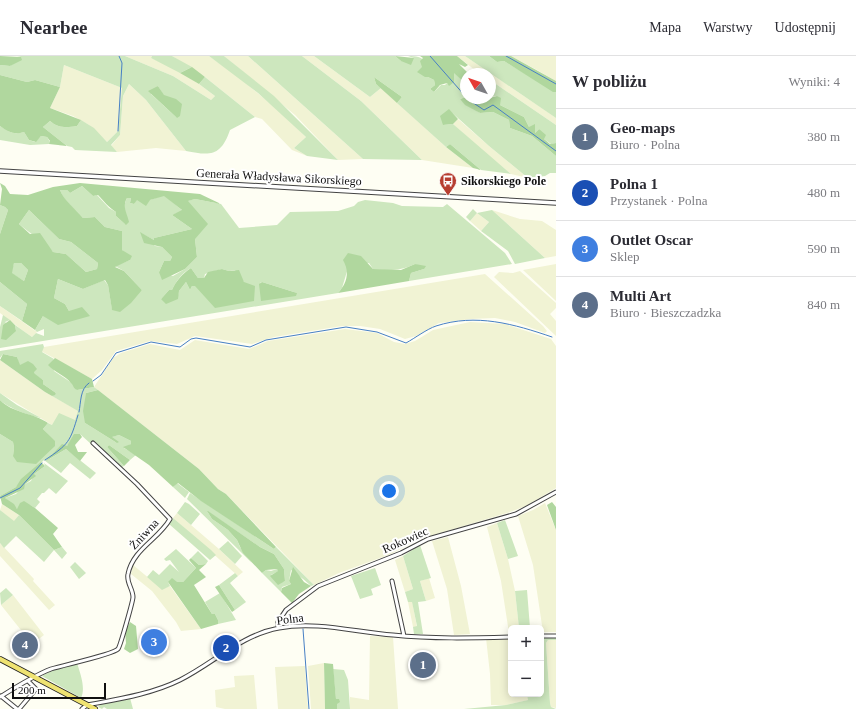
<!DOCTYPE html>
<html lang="pl">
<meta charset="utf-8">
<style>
:root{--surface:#fff;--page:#f2f2f3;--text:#2b2b33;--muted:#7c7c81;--line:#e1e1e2;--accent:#1a73e8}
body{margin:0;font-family:"Times New Roman",serif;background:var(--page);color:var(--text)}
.controls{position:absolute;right:12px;bottom:12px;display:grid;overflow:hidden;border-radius:6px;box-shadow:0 2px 10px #0003}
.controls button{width:36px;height:36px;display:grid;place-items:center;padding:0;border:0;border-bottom:1px solid var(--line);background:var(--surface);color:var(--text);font:20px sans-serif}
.compass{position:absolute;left:460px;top:12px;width:36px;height:36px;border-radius:50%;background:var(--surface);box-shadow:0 2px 10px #0003;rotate:310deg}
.scale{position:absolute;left:12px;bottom:10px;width:94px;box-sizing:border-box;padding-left:4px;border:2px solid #101010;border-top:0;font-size:11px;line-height:14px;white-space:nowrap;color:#101010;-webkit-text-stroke:3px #fff;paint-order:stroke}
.you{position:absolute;left:389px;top:435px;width:14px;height:14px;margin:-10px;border:3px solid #fff;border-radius:50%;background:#1a73e8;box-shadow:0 0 0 6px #1a73e833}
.badge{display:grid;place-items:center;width:26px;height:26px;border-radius:50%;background:var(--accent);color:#fff;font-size:13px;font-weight:700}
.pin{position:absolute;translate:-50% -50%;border:2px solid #fff;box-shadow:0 1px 4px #0006}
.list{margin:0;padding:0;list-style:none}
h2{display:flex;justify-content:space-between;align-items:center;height:52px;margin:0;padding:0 16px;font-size:17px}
h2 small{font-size:13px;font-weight:400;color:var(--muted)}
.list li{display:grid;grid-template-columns:26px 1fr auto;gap:12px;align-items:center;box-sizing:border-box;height:56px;padding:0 16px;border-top:1px solid var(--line)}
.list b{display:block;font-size:15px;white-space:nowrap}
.list p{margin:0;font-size:13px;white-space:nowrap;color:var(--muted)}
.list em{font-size:13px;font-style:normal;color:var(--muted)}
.map{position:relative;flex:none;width:556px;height:653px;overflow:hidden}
header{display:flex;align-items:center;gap:24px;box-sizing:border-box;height:56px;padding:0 20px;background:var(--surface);border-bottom:1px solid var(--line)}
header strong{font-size:19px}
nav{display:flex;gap:22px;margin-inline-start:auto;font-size:14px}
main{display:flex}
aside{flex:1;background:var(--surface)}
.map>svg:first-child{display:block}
.farmland{fill:#f1f3d4}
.green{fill:#cde7be;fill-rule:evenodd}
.forest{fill:#b0d79e;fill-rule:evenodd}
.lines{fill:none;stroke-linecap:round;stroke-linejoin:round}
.stream{stroke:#4780c5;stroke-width:1}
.minor-casing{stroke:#434343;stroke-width:5}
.tertiary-casing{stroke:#434343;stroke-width:5.5}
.primary-casing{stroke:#212121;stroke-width:6}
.minor{stroke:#fff;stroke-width:3}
.tertiary{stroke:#fff;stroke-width:3.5}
.primary{stroke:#efe372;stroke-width:4.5}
.labels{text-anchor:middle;stroke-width:4;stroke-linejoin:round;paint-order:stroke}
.street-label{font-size:12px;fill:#101010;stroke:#fff}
.poi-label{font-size:12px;font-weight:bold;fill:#101010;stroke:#fff;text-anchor:start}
</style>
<header>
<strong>Nearbee</strong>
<nav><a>Mapa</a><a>Warstwy</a><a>Udostępnij</a></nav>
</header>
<main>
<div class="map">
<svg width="556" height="653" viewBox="0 0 556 653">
<rect width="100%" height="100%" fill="#fefef3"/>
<path class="farmland" d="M 125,0 L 152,0 L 151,2 L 174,12 L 199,28 L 215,40 L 211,44 L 173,20 Z
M 172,0 L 209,0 L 236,19 L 279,55 L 306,81 L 294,92 L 307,100 L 292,94 L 262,63 L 255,61 L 205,21 Z
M 224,0 L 248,0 L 363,103 L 338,104 L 295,59 Z
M 302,0 L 314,0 L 370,41 L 381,32 L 446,91 L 473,112 L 422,104 L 361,45 Z
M 457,0 L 465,0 L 552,59 L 556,62 L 556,69 L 490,24 L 490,18 L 480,18 Z
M 511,0 L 556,0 L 556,25 L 537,14 Z
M 64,9 L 122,32 L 118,75 L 107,86 L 89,69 L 73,60 L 50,52 L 60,31 Z
M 129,28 L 146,44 L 186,95 L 156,92 L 117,96 L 111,90 L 120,79 L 123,40 Z
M 458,63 L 489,90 L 528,122 L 511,118 L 485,97 L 453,68 Z
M 492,154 L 520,163 L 542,165 L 556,174 L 556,200 L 545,202 Z
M 477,157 L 489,166 L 481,175 L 470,165 Z
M 556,208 L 556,245 L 523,214 Z
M 520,215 L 556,247 L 556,252 L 550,258 L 556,265 L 556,280 L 494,221 L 499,216 L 513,217 Z
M 485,218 L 543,270 L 547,275 L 545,277 L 515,266 L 495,262 L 471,263 L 439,267 L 416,280 L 405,283 L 380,273 L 360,270 L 342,270 L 274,281 L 252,288 L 195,280 L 177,288 L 150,285 L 116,295 L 102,314 L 92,323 L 41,295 L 44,291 Z
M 0,250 L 37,276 L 32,281 L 22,274 L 0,257 Z
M 470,266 L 505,268 L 551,283 L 556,290 L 556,432 L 526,450 L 507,457 L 417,484 L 391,498 L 339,517 L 314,529 L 226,438 L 218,433 L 199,413 L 94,331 L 113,302 L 121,297 L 150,288 L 180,294 L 195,284 L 249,293 L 268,285 L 345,273 L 377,277 L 394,286 L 405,288 L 415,285 L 433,274 Z
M 0,304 L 45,336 L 79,355 L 75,365 L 52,369 L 0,337 Z
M 545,447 L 556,474 L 556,576 L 543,576 L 533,509 L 518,460 L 533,454 Z
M 2,448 L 19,459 L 14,466 L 0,454 Z
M 177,457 L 219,493 L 243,516 L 238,520 L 173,462 Z
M 497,467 L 508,503 L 515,535 L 519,572 L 511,572 L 511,577 L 509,577 L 501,525 L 487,471 Z
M 448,481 L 461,530 L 470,578 L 454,579 L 447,533 L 432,485 Z
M 0,487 L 34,523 L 33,525 L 55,549 L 49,554 L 0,500 Z
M 403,500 L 413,533 L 405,536 L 395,504 Z
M 133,509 L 162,533 L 170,530 L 201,573 L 181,575 L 176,566 L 152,535 L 131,518 Z
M 429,522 L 435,542 L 426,545 L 420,525 Z
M 13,539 L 44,579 L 32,588 L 1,549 Z
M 412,545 L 417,571 L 413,571 L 408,546 Z
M 370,580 L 393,581 L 398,653 L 350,653 L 350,641 L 369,644 Z
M 486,582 L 500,584 L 511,582 L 511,638 L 528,638 L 529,644 L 506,649 L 491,649 L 490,618 Z
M 548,584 L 556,584 L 556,652 L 551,651 L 550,647 L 546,587 Z
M 324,607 L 325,653 L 311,653 L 308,610 Z
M 305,610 L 308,653 L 278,653 L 275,611 Z
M 254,619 L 257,653 L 225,653 L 216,651 L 215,634 L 235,631 L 234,620 Z"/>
<path class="green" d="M 17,0 L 125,0 L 173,20 L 211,44 L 215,40 L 199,28 L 205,21 L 255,61 L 230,74 C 221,100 211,100 186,95 L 146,44 L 129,28 L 123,40 L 120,79 L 111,89 L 117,96 L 75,94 L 72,91 L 67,90 L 43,71 L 50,65 C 58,72 66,72 77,70 L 81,64 L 94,72 L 107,86 L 118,75 L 122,32 L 64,9 L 60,31 L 35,24 L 27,26 L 0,19 L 0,9 L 10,10 L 21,1 ZM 158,30 L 177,62 L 151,38 Z
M 152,0 L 172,0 L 192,11 L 180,17 L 151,2 Z
M 209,0 L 224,0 L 274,40 L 338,104 L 307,100 L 294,92 L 306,81 L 258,37 Z
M 248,0 L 302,0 L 361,45 L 422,104 L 363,103 Z
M 314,0 L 395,0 L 401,5 L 414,2 L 408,0 C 426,0 424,4 428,21 L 434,24 L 435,29 L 430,33 L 434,36 L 441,29 L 445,29 L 447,27 L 449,29 L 454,16 L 466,28 L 466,41 L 460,43 L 480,57 L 493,56 L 509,64 L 510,72 L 532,80 L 556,100 L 556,117 L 550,117 L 545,120 L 528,122 L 489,90 L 449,54 L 443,69 L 453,68 L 511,118 L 481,114 L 450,88 L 446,91 L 397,47 L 402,41 L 374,21 L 376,28 L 381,32 L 370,41 Z
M 465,0 L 489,0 L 497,6 L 504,5 L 556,36 L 556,62 Z
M 490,24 L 556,69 L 556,87 L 551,88 L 544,83 L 539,73 L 535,77 L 534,73 L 529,71 L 524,61 L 500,49 L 497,40 L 490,41 Z
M 0,70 C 9,76 13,79 24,76 L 29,84 L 35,86 L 41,80 L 47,81 L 50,86 L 49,88 L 30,89 L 0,84 Z
M 82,130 L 93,140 L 97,139 L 109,152 L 116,156 L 116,160 L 125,168 L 128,164 C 124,157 123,150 127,142 L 131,142 L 130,147 L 134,148 L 136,144 L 150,144 L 164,139 L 183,155 L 172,159 L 192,173 L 154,182 L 154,184 L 141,177 L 155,190 L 162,191 L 172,201 L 170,205 L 164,205 L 159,216 L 173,220 L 185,213 L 197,201 L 195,183 L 187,145 L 195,143 L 221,148 L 239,172 L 277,169 L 290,156 L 338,155 L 354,150 L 358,146 L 365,144 L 393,147 L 402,150 L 443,151 L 447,148 L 505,197 L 512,208 L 409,225 L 411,217 L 424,213 L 415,208 C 400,215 389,215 373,213 L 369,207 L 348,212 L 342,232 L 338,237 L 0,292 L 0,271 L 3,259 L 10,264 L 5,266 L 16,275 L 15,269 L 32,281 L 36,277 L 44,280 L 44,273 L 37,276 L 35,274 L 43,260 L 69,255 L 65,248 L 54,242 L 58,223 L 83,233 L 104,224 L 108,229 L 112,253 L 142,234 L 124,215 L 115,210 L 130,204 L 122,194 L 122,175 L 105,171 L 95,161 L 83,162 C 76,153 64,146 60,134 L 67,134 L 70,137 ZM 191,212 L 198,222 L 204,222 L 205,218 L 222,213 L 229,215 L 235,214 L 244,226 L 192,230 L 190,234 L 186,226 L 179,235 L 177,243 L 161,243 L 169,234 L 172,234 C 176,225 182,217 191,212 ZM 262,226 L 297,237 L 260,233 L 260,227 Z
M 0,149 L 5,151 L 8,154 L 0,178 Z
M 473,153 L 477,157 L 492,154 L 545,202 L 515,208 L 508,195 L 481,175 L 489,166 L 477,157 L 470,165 L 466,161 Z
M 29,154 L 59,183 L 71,186 L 98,207 L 97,213 L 86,216 L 66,198 L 53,196 C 44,185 30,178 19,168 Z
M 14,207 L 21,207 L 28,214 L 24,225 L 11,217 Z
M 0,226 L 27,248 L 22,265 L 0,250 Z
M 43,288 L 44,291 L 42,296 L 54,303 L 52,306 L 54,315 L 72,327 L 77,334 L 94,331 L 98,334 L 86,337 L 85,367 L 117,387 L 111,381 L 119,379 L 131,385 L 131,388 L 124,392 L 136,399 L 130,404 L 109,389 L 107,391 L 124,410 L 122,411 L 93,386 L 91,388 L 80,378 L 67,390 L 56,395 L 48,404 L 66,393 L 96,417 L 90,423 L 70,407 L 61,417 L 44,404 L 16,431 L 0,440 L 0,378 L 13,386 L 14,392 L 13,400 L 54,385 L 43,373 L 48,367 L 52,369 L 59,357 L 75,364 L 78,355 L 52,340 L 56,337 L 43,328 L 43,324 L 35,319 L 34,316 L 19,309 L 17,301 L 3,298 L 0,302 L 0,295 Z
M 0,337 L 17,349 L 41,362 C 30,360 8,352 0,344 Z
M 44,407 L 68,425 L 56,438 L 49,432 L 44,437 L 42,437 L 37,443 L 40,446 L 35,452 L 30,449 L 17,453 L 5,442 L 16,438 L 25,428 L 31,425 L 34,418 L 45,410 Z
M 177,427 L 189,436 L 185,442 L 173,431 Z
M 190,437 L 274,493 L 276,491 L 314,529 L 311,530 C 306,525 297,518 291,514 L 289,525 L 291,528 L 282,531 L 281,536 L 262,517 L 266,514 L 271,515 L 277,513 L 279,515 L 271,519 L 282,526 L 285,525 L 284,513 L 274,498 L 260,491 L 207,455 L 212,463 L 228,474 L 237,484 L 240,491 L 252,507 L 187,443 Z
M 185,446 L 189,448 L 200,458 L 191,469 L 177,457 Z
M 0,454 L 14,465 L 19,459 L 54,494 L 62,491 L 67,497 L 62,503 L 54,494 L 44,506 L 16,480 L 4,492 L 0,487 Z
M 173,462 L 211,494 L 216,499 L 210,504 L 169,468 Z
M 505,464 L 518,500 L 508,503 L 497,467 Z
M 228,485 L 242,500 L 235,508 L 219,493 Z
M 420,489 L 431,522 L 420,525 L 426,545 L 418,546 L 423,578 L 414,578 L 413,571 L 417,570 L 412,546 L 408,546 L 405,536 L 413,533 L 403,500 Z
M 176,493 L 196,512 L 183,526 L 168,526 L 170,530 L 162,534 L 147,521 L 153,514 L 159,519 L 170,508 L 179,516 L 170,504 L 166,505 L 164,503 Z
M 198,495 L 208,505 L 206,508 L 199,509 L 191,502 Z
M 75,506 L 86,517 L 79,523 L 70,511 Z
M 375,512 L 381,529 L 371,533 L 373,539 L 360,543 L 351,520 Z
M 235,517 L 238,520 L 230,527 L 246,546 L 235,554 L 219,529 Z
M 6,532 L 13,539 L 1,549 L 0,537 Z
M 527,534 L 530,572 L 519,572 L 515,535 Z
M 220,537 L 236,564 L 218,568 L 218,564 L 215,558 L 212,558 L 205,546 Z
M 541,582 L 556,582 L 556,584 L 548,584 L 546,587 L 550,647 L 551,651 L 556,653 L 464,653 L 506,649 L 528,644 L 527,638 L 541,638 Z
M 77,607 C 80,617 86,632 81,642 L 42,620 L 51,615 Z
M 333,613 L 344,614 L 348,624 L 350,653 L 337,653 Z
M 130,642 L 133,653 L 107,653 L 104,651 L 102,653 L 98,651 L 102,647 Z"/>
<path class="forest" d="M 0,0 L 21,1 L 22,4 L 10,10 L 0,9 Z
M 395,0 L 414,2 L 411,9 L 401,5 Z
M 420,0 L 457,0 L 468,9 L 465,11 L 459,8 L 468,17 L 466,18 L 466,28 L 454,17 L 454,26 L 449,30 L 447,27 L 440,29 L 434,36 L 430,33 L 435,29 L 434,24 L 428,21 L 425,21 L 417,16 L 422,11 L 420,5 L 423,2 Z
M 489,0 L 511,0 L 556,25 L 556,36 L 553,36 L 504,5 L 497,6 Z
M 192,11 L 205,21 L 199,28 L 180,17 Z
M 0,19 L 27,26 L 35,24 L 60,31 L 50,52 L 81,64 L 77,70 C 66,72 58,72 50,65 L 43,71 L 67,90 L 49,88 L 50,85 L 47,81 L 41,80 L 36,86 L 29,84 L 24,76 C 14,79 8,76 0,70 Z
M 374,21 L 402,41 L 397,47 L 376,28 Z
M 158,30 L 164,39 L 176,43 L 182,48 L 180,60 L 177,62 L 148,35 Z
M 497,40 L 501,42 L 500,49 L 524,61 L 529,71 L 535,68 L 535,77 L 539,73 L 546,79 L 544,83 L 550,88 L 556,87 L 556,100 L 532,80 L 510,72 L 509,64 L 493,56 L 480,57 L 465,49 L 460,43 L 466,41 L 480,42 L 482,44 Z
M 449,53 L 458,63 L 453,68 L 443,69 L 440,60 Z
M 450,88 L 481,114 L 473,112 L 446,91 Z
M 0,127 L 5,130 L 10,138 L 28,139 L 53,131 L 80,127 L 200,138 L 221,148 L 195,143 L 188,145 L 208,168 L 195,183 L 197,201 L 185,213 L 162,224 L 159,216 L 164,205 L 170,205 L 172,201 L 162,191 L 144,187 L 140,176 L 154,184 L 154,182 L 192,173 L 172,159 L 182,154 L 164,140 L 150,144 L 146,150 L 137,144 L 134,148 L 130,147 L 131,142 L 127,142 C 122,151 127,157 129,166 L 126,169 L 116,160 L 116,156 C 108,151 104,145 98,139 L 93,140 L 82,130 L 70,137 L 67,134 L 60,134 C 64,145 76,153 83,162 L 95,161 L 105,171 L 122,175 L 122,194 L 132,200 L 130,204 L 115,211 L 124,215 L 142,234 L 131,247 L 120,256 L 112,254 L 108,229 L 105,224 L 83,233 L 58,223 L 54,242 L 65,248 L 69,255 L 82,251 L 90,260 L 58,269 L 43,260 L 35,274 L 22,265 L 27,248 L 0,226 L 0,178 L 8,154 L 5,151 L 0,149 L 2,133 ZM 29,154 L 59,183 L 71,186 L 98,207 L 97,213 L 86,216 L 66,198 L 53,196 L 40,177 L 30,178 L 19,168 ZM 14,207 L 21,207 L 28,214 L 24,225 L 12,217 Z
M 348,197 L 361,200 L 373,213 L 401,214 L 415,208 L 426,210 L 424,213 L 411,217 L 409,225 L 338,237 C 347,227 350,216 343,204 Z
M 191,212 L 198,222 L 204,222 L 208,216 L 222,213 L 229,215 L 239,214 L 244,226 L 255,230 L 254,245 L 215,252 L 195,230 L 192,230 L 190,234 L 186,226 L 179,235 L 178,243 L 166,248 L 161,243 L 169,234 L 172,234 C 176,225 182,218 191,212 Z
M 262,226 L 297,237 L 296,240 L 261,245 L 259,228 Z
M 10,264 L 15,269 L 16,275 L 6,284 L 1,283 L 3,269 Z
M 3,298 L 17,301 L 20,309 L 28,305 L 33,308 L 37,313 L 34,316 L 35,318 L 43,324 L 43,328 L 56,337 L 55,339 L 52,340 L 45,336 L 0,304 Z
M 55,302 L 92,323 L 94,331 L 77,334 C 73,332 74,330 71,327 C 65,319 55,317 48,309 Z
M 98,334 L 199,413 L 218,433 L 226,438 L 276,491 L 274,493 L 201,445 L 178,427 L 173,431 L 149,409 L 123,391 L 131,388 L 131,385 L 119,379 L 112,381 L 119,386 L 117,387 L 85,367 L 83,355 L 86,337 Z
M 0,344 C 12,357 34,357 48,367 L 43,373 L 55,385 L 55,390 L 36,408 L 17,406 L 13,400 L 14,392 L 13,386 L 0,378 Z
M 74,378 L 80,378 L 82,381 L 75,389 L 78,396 L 87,396 L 80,405 L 66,393 L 46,405 L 62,388 L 67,390 Z
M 109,389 L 130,404 L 124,410 L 107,391 Z
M 41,406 L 45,410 L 34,418 L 36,420 L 25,428 L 24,433 L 5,442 L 14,448 L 17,453 L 20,447 L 24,445 L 35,452 L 58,472 L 53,478 L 62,491 L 54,494 L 19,459 L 2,448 L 0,440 L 16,431 L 21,423 Z
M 552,446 L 556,451 L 556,474 L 547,449 Z
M 207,455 L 208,455 L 260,491 L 274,498 L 284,513 L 285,525 L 278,529 L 270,520 L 278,515 L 277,513 L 266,514 L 262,517 L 243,497 L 237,484 L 228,474 L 212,463 Z
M 191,502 L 199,509 L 206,508 L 199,514 L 206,521 L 194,529 L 212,558 L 215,558 L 218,564 L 218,568 L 201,573 L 168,526 L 172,522 L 177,526 L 183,526 L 196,512 L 189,504 Z
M 293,511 L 304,526 L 311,530 L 299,538 L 292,547 L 281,536 L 282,532 L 291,528 L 289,525 Z
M 219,529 L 235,554 L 232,556 L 215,531 Z
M 130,566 L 136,570 L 138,593 L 130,597 L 124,593 L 126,587 L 125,576 Z
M 324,607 L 333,608 L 336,643 L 339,643 L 340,646 L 337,648 L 337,653 L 325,653 Z"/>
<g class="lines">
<path class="stream" d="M 430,0 L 466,41
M 506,0 L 556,28
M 466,42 L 484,54 L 493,49 L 556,95
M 118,75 L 122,7 L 119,0
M 93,325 L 101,319 L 116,297 L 151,286 L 180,291 L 191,283 L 196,282 L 250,291 L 266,284 L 346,271 L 377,276 L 406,287 C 415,282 427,273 436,270 C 476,257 514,268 552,281
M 79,356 C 81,346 80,333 89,327
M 45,404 C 69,388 70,386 78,359
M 0,442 L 20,432 L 42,407
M 303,573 L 309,653"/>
<g class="minor-casing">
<path id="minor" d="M 392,525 L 404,580
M 278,572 L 278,566 L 286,554 L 318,530 L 401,497 L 428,483 L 516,458 L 556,436
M 541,580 L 556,580
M 1,640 L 17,653
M 0,641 C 16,631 33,620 51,613 C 63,609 112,599 118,593 C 120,591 133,545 133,541 C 133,533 126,526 128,518 C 133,493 159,483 170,463 L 137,428 L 93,387
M 19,653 L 36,633 L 28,625
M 82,653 L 87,649 C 119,643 152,638 180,624 C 214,607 241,579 279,572 C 316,565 355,576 393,579 C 432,583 472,582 511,581"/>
</g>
<g class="tertiary-casing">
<path id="tertiary" d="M 0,115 L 556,147"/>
</g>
<g class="primary-casing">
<path id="primary" d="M 0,603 L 95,653"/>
</g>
<use href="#minor" class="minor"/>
<use href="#tertiary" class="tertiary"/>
<use href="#primary" class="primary"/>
</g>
<defs>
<g id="bus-pin" transform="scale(0.9)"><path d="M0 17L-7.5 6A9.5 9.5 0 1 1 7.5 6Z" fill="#b73e30" stroke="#fff"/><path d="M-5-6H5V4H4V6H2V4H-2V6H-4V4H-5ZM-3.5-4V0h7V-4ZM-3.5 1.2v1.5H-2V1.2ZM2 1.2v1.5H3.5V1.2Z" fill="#fff"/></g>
</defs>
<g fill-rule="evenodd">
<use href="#bus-pin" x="448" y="125"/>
</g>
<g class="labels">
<g class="street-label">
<text transform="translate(279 121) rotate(3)" y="4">Generała Władysława Sikorskiego</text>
<text transform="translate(144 478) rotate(-47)" y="4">Żniwna</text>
<text transform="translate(405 484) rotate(-24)" y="4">Rokowiec</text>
<text transform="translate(290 563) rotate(-7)" y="4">Polna</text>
</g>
<g class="poi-label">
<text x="461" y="129">Sikorskiego Pole</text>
</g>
</g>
</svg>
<div class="controls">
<button>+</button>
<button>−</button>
</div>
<svg class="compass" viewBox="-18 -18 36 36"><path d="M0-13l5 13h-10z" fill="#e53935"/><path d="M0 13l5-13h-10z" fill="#7c7c81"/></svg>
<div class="scale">200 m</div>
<div class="you"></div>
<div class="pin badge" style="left:423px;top:609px;background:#5c6f8a">1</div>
<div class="pin badge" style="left:226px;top:592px;background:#1a4fb4">2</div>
<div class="pin badge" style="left:154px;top:586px;background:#3f7fe0">3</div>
<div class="pin badge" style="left:25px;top:589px;background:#5c6f8a">4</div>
</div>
<aside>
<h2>W pobliżu<small>Wyniki: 4</small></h2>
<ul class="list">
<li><span class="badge" style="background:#5c6f8a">1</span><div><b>Geo-maps</b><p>Biuro · Polna</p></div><em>380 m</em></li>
<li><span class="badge" style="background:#1a4fb4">2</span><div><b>Polna 1</b><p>Przystanek · Polna</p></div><em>480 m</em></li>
<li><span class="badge" style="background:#3f7fe0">3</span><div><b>Outlet Oscar</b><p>Sklep</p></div><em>590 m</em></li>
<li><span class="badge" style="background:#5c6f8a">4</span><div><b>Multi Art</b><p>Biuro · Bieszczadzka</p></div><em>840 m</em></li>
</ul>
</aside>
</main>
